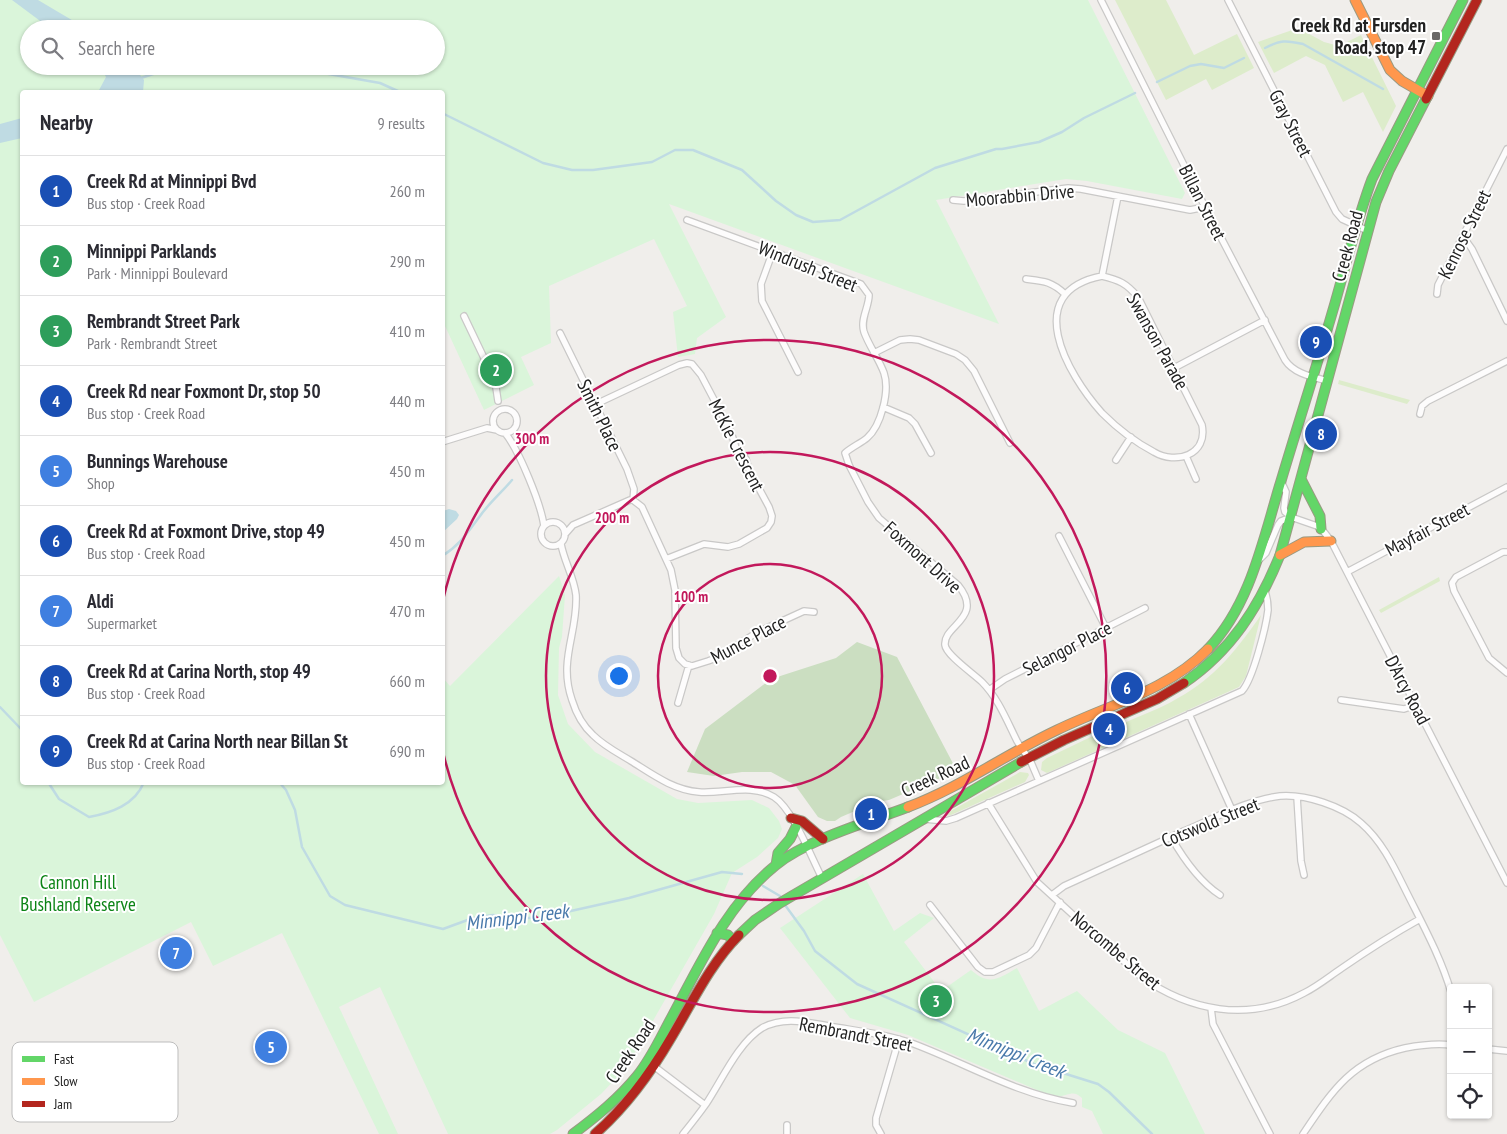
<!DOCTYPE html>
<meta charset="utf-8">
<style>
:root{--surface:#fff;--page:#f7f7f7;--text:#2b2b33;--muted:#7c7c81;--line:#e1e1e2;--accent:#0f766e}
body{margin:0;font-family:"PT Sans Narrow",sans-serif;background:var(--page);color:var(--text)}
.controls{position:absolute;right:15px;bottom:15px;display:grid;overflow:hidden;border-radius:5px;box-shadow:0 1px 4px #0004}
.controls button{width:45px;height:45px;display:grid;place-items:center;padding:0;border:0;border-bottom:1px solid var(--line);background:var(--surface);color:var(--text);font:25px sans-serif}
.you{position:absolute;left:618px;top:675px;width:18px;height:18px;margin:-12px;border:4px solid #fff;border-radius:50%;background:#1a73e8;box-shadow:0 0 0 8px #1a73e833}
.badge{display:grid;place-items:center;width:32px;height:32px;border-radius:50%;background:var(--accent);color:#fff;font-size:16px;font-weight:700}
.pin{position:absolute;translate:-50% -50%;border:2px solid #fff;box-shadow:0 1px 5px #0006}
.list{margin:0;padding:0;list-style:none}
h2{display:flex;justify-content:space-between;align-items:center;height:65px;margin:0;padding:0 20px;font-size:21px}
h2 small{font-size:16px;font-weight:400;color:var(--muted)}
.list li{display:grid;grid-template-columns:32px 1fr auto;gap:15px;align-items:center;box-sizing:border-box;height:70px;padding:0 20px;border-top:1px solid var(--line)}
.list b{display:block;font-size:19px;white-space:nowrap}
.list p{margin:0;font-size:16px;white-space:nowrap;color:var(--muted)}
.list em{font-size:16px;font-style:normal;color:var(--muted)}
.icon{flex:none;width:28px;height:28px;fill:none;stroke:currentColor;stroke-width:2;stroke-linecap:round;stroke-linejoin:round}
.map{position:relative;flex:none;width:1507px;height:1134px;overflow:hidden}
.search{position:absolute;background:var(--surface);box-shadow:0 1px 4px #0004;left:20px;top:20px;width:425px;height:55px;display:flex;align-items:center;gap:12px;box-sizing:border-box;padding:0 18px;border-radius:28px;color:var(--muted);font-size:19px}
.panel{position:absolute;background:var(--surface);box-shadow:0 1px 4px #0004;left:20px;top:90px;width:425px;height:695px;border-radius:5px}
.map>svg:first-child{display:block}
.grass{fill:#ddeccb}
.forest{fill:#cbdec1}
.park{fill:#daf5da;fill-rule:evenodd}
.water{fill:#bfdbe3}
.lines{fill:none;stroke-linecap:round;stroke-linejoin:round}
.stream{stroke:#bfdbe3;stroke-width:2.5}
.street-casing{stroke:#c9c8c7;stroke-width:8}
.fast-casing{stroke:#999a82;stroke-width:11}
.slow-casing{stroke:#999a82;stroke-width:11}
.jam-casing{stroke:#999a82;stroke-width:11}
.street{stroke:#fdfcfc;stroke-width:5.5}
.fast{stroke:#63d668;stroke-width:9}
.slow{stroke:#ff974d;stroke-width:9}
.jam{stroke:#b3261e;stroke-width:9}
.ring{fill:none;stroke:#c2185b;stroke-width:2.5}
.poi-dot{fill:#6a6968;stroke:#fff;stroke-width:2}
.labels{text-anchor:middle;stroke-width:4;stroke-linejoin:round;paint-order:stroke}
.poi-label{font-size:19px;font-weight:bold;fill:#222;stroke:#fff;text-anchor:end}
.street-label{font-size:19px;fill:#222;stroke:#fff}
.park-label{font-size:19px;fill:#0c8416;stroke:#fff}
.water-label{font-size:20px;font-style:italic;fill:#4a7aab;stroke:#fff}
.key{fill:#fff;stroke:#bdbdbd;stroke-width:1}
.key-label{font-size:14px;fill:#222}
.centre{fill:#c2185b;stroke:#fff;stroke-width:2.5}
.ring-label{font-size:15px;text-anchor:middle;font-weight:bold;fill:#c2185b;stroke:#fff;stroke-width:4;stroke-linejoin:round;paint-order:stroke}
</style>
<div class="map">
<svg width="1507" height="1134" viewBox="0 0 1507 1134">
<rect width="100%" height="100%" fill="#f0eeeb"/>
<path class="grass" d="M 1115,0 L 1166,0 L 1194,55 L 1237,34 L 1254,68 L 1212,90 L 1206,79 L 1166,100 Z
M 1298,28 L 1324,42 L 1339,46 L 1361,35 L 1396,106 L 1383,132 L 1363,92 L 1343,102 L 1325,65 L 1306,56 L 1274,73 L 1258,42 Z
M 1339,380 L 1410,400 L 1407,404 L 1338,384 Z
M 1439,577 L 1440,581 L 1381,613 L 1379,610 Z
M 1261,615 L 1246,676 L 1239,687 L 1047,773 L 1041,770 L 1042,762 L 1047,758 L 1099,733 C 1109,736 1114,728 1122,724 C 1141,715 1160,709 1178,698 C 1215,678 1238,648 1261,615 Z
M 1020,772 L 1028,773 L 1029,775 L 1025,782 L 951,815 L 940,817 Z"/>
<path class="forest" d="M 857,642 L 897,657 L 957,771 L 889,800 L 876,802 L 841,817 L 835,821 L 827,821 L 818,817 L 795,785 L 771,772 L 742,772 L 714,776 L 687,772 L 705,729 L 771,679 L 836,658 Z"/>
<path class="park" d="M 0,0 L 1088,0 L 1185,193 L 1182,199 L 1087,181 L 1066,179 L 936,200 L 999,324 L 669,204 L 726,317 L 697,338 L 695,354 L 678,357 L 673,312 L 687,306 L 654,239 L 549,286 L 551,343 L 521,357 L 534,385 L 484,410 L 445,326 L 443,326 L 442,92 L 22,92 L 22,782 L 442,782 L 443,678 L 450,686 L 559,576 L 565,595 L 562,637 L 559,648 L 558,695 L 568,724 L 595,752 L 677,799 L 698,803 L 752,800 L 769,808 L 779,821 L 782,829 L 778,838 L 757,857 L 732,873 L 714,914 L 626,1068 L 601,1094 L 557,1130 L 550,1134 L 448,1134 L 380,987 L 339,1007 L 398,1134 L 379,1134 L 282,933 L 213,966 L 191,922 L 34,1002 L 0,935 ZM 29,29 L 436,29 L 436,66 L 29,66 Z
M 863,874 L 894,931 L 920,913 L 934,918 L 904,942 L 941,991 L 971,970 C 989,986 998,979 1017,968 L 1039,1011 L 1077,991 L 1118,1030 L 1165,1053 L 1205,1134 L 1103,1134 L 1092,1111 L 1082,1107 L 1082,1098 C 1073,1089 1069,1096 1058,1096 C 1053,1095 1049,1094 1044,1093 L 908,1035 L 850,1018 L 780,928 Z"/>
<path class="water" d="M 12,0 L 38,0 L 87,29 L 51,29 Z
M 100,66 L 133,66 L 144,80 L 143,92 L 98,92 L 106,77 Z
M 22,118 L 22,138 L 0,143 L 0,124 Z
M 449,509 L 456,511 L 459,515 L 457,519 L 443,532 L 443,511 Z"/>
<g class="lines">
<path class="stream" d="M 1265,48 C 1280,40 1286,40 1303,44 L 1383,89
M 283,66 L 380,83 L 400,92
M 141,78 L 177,66
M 1157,82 L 1190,66 L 1201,64 L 1224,68 L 1244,58
M 442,113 L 543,163 L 572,170 L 593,170 L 652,162 L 675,150 L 693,150 L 742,170 L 776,201 L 796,215 L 813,222 L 840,220 L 935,168 L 996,149 L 1002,149 L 1039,142 L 1062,132 L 1084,118 L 1135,93
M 442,556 C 460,545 468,532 480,516 C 489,503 502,492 512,480
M 0,707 L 22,730
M 48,782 L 59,799 L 89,817 C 111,813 135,805 144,782
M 279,782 L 286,790 L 295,810 L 302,847 L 330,896 L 345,905 L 443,929 L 473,918 L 493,915 L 511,919 L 544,917 L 629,898 L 722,872 L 742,874
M 763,886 L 780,896
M 785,905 L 804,931 L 815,951 L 857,984 L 1034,1064 L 1098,1084 L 1109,1092 L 1152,1134"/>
<g class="street-casing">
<path id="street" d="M 1101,0 L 1205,207 L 1285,360 C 1294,374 1313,377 1328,381
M 1228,0 L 1336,212 L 1342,219 L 1368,231
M 953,200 L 964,201 L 1068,188 L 1081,189 L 1190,210 L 1205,207
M 687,220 L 861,284 L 869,295 C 869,307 860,319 864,332 C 869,346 879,359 884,373 C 890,391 881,426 867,438 C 861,443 852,447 845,453 L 849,465 L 868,502 L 879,518 L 958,585 C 985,618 943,625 945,645 C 946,655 974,674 982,682 C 998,698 1007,721 1017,741 C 1021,748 1026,754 1030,760 C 1033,767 1036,774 1039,781
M 1461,238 L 1467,242 L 1472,249 L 1507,321
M 773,251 L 761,284 L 762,301 L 798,372
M 1102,276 C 1119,280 1126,283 1138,297 L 1202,425 C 1208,455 1176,465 1154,452 C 1135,442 1117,428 1102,413 C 1067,374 1020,292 1102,276 Z
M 1102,276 L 1118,196
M 1026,279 C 1043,281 1051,281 1065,294
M 1437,294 L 1438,285 L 1507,149
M 464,316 L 495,381 L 498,401
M 560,333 L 627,469 L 634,489 L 633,500
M 874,353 L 900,340 L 910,339 L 919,340 L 956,354 L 965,360 L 974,371 L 1010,443
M 1174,368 L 1265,320
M 594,405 L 679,365 L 687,363 L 692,364 L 701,375 L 731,432 L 736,448 L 746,459 L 749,470 L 769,507 L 772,516 L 771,522 L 767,528 L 739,544 L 728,547 L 704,544 L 666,559
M 883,407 L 909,418 L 915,424 L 931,453
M493 421a12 12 0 1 1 24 0a12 12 0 1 1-24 0Z
M 1420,414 L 1422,406 L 1428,401 L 1507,361
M 505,433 C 519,450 541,504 544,526
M 442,442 L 487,428 L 497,430
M 1186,456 L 1196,479
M 1116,460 L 1131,437
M 1281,481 L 1286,492 L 1284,508 L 1285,512 L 1291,517 L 1317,526 L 1324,532 L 1331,541 L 1507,883
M541 534a12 12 0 1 1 24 0a12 12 0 1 1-24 0Z
M 566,533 L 573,525 L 630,500 L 633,500 L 642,507 L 671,570 L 675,590 L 676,648 L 679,658 L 685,664 L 692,666 L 708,661 L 719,657 L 756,633 L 804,611 L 814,612
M 1059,536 L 1106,628
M 561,544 C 564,561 574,577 576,595 C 578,633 558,660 572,700 C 576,713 583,726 593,735 C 604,746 618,753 631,761 C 652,774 673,790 699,792 C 723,794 752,783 774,797 C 793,809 811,857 822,878
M 1507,552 L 1503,552 L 1456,577 L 1452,583 L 1454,591 L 1489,658 L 1507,673
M 1258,561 L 1266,553 L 1278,525 L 1281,521 L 1291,517
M 1347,572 L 1507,487
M 989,690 L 1005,679 L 1145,608
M 1341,700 L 1404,709 L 1416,705
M 678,703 L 689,665
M 1189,714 L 1232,810
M 1297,797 L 1301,861 L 1304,875
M 988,803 L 1037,882 L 1140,976 C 1189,1011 1248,1023 1304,993 C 1318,986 1330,976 1342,968 C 1368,950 1393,934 1420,919
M 924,819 L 946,821 L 956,818 L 1242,691 C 1253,679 1266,627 1268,610 C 1268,603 1267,597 1265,590
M 1171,837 C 1183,858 1200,882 1220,895
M 1052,895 L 1064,886 C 1104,868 1144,849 1184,831 C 1215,818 1247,800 1280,796 C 1306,794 1342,806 1361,823 C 1383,842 1395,869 1408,895 C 1424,927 1441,958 1451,992
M 930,905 L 978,967 L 985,972 L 993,972 L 1029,955 L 1036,948 L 1060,902
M 1211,1008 L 1213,1024 L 1270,1134
M 1488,1049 L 1507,1051
M 655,1067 L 705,1105
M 787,1125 L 787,1134
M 683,1134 C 691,1124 699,1114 706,1104 C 722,1080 738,1043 762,1028 C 783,1016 806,1022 829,1026 C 857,1031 887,1034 914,1044 C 967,1064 1017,1094 1073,1103
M 881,1134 L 876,1125 L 876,1118 L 899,1039
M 1303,1134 C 1332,1091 1352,1060 1405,1048 C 1421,1045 1435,1043 1451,1045"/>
</g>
<g class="fast-casing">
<path id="fast" d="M 1301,479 L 1320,516 L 1321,529
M 1208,649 C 1251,604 1263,539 1281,481 C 1299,421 1318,362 1335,303 C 1347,261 1357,219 1372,179 L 1463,0
M 1184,683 C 1231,651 1259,607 1280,555 L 1376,202 L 1389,171 L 1426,99
M 776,865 L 778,853 L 790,839 L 796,827
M 717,933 L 728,935 L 733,941
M 739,935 L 755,920 L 780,903 L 1021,762
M 573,1134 C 597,1116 618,1099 637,1076 C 650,1060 659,1041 668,1024 C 699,967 725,906 776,865 C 808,839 869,822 908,807"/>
</g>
<g class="slow-casing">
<path id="slow" d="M 1355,0 L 1390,70 L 1402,81 L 1428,96
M 1280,555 L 1304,542 L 1331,541
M 908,807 C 961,787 1006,754 1057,730 C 1108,705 1167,691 1208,649"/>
</g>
<g class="jam-casing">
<path id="jam" d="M 1426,99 L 1477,0
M 1021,762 L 1064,740 L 1157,699 L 1184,683
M 791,818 L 802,821 L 823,839
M 595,1134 C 627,1106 650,1074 671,1038 C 692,1003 710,964 739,935"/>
</g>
<use href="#street" class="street"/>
<use href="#fast" class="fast"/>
<use href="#slow" class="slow"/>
<use href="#jam" class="jam"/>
</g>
<g class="ring">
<circle cx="770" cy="676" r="112"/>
<circle cx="770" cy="676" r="224"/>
<path d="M443 600A336 336 0 1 1 443 752"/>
</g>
<rect class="poi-dot" x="1431" y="31" width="10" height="10" rx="2.5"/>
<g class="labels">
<g class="poi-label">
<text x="1426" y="32">Creek Rd at Fursden<tspan x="1426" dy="22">Road, stop 47</tspan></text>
</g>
<g class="street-label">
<text transform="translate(1291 123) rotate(63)" y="7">Gray Street</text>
<text transform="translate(1020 195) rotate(-5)" y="7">Moorabbin Drive</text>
<text transform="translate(1203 202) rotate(63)" y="7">Billan Street</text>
<text transform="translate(1464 234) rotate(-64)" y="7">Kenrose Street</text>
<text transform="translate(1347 246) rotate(-75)" y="7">Creek Road</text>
<text transform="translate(808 266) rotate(22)" y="7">Windrush Street</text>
<text transform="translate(1158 341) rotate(61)" y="7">Swanson Parade</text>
<text transform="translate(600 415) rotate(64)" y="7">Smith Place</text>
<text transform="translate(737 445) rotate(63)" y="7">McKie Crescent</text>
<text transform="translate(1427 529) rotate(-28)" y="7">Mayfair Street</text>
<text transform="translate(923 557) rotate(42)" y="7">Foxmont Drive</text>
<text transform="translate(748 639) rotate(-28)" y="7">Munce Place</text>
<text transform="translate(1067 648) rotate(-27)" y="7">Selangor Place</text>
<text transform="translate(1408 690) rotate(62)" y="7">D'Arcy Road</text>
<text transform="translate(935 776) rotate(-25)" y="7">Creek Road</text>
<text transform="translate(1210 822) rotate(-22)" y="7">Cotswold Street</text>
<text transform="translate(1116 950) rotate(40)" y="7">Norcombe Street</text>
<text transform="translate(856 1034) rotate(11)" y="7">Rembrandt Street</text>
<text transform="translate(630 1051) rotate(-56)" y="7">Creek Road</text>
</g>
<g class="park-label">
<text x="78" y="889">Cannon Hill<tspan x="78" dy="22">Bushland Reserve</tspan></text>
</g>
<g class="water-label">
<text transform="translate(517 917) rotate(-7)" y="7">Minnippi Creek</text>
<text transform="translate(1016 1053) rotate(22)" y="7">Minnippi Creek</text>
</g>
</g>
<rect x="12" y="1042" width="166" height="80" rx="8" class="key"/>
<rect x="22" y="1056" width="23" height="6" fill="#63d668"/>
<rect x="22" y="1078" width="23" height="7" fill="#ff974d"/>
<rect x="22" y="1101" width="23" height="6" fill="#b3261e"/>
<g class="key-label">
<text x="54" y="1064">Fast</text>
<text x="54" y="1086">Slow</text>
<text x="54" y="1109">Jam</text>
</g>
<circle cx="770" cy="676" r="8" class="centre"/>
<g class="ring-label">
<text x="532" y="444">300 m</text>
<text x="612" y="523">200 m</text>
<text x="691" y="602">100 m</text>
</g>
</svg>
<div class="controls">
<button>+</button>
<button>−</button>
<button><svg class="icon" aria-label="locate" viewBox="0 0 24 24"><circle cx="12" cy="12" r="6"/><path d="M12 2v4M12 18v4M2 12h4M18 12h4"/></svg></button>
</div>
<div class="you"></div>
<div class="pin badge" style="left:871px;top:814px;background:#1a4fb4">1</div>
<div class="pin badge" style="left:496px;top:370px;background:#2e9e5b">2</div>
<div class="pin badge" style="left:936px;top:1001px;background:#2e9e5b">3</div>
<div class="pin badge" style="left:1109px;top:729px;background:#1a4fb4">4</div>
<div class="pin badge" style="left:271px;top:1047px;background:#3f7fe0">5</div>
<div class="pin badge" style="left:1127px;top:688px;background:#1a4fb4">6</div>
<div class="pin badge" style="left:176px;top:953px;background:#3f7fe0">7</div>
<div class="pin badge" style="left:1321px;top:434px;background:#1a4fb4">8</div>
<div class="pin badge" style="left:1316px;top:342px;background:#1a4fb4">9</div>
<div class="search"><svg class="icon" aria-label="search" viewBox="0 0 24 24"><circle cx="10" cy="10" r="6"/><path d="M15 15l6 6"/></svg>Search here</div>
<section class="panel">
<h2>Nearby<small>9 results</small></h2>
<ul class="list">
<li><span class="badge" style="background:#1a4fb4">1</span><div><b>Creek Rd at Minnippi Bvd</b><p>Bus stop · Creek Road</p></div><em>260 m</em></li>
<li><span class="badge" style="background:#2e9e5b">2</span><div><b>Minnippi Parklands</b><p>Park · Minnippi Boulevard</p></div><em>290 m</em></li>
<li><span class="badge" style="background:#2e9e5b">3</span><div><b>Rembrandt Street Park</b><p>Park · Rembrandt Street</p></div><em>410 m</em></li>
<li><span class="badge" style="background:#1a4fb4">4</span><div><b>Creek Rd near Foxmont Dr, stop 50</b><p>Bus stop · Creek Road</p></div><em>440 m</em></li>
<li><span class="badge" style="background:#3f7fe0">5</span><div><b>Bunnings Warehouse</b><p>Shop</p></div><em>450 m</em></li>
<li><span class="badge" style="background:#1a4fb4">6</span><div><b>Creek Rd at Foxmont Drive, stop 49</b><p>Bus stop · Creek Road</p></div><em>450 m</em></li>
<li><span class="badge" style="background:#3f7fe0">7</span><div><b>Aldi</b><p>Supermarket</p></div><em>470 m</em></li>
<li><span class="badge" style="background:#1a4fb4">8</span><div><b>Creek Rd at Carina North, stop 49</b><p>Bus stop · Creek Road</p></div><em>660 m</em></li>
<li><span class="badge" style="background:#1a4fb4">9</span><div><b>Creek Rd at Carina North near Billan St</b><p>Bus stop · Creek Road</p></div><em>690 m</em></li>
</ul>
</section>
</div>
